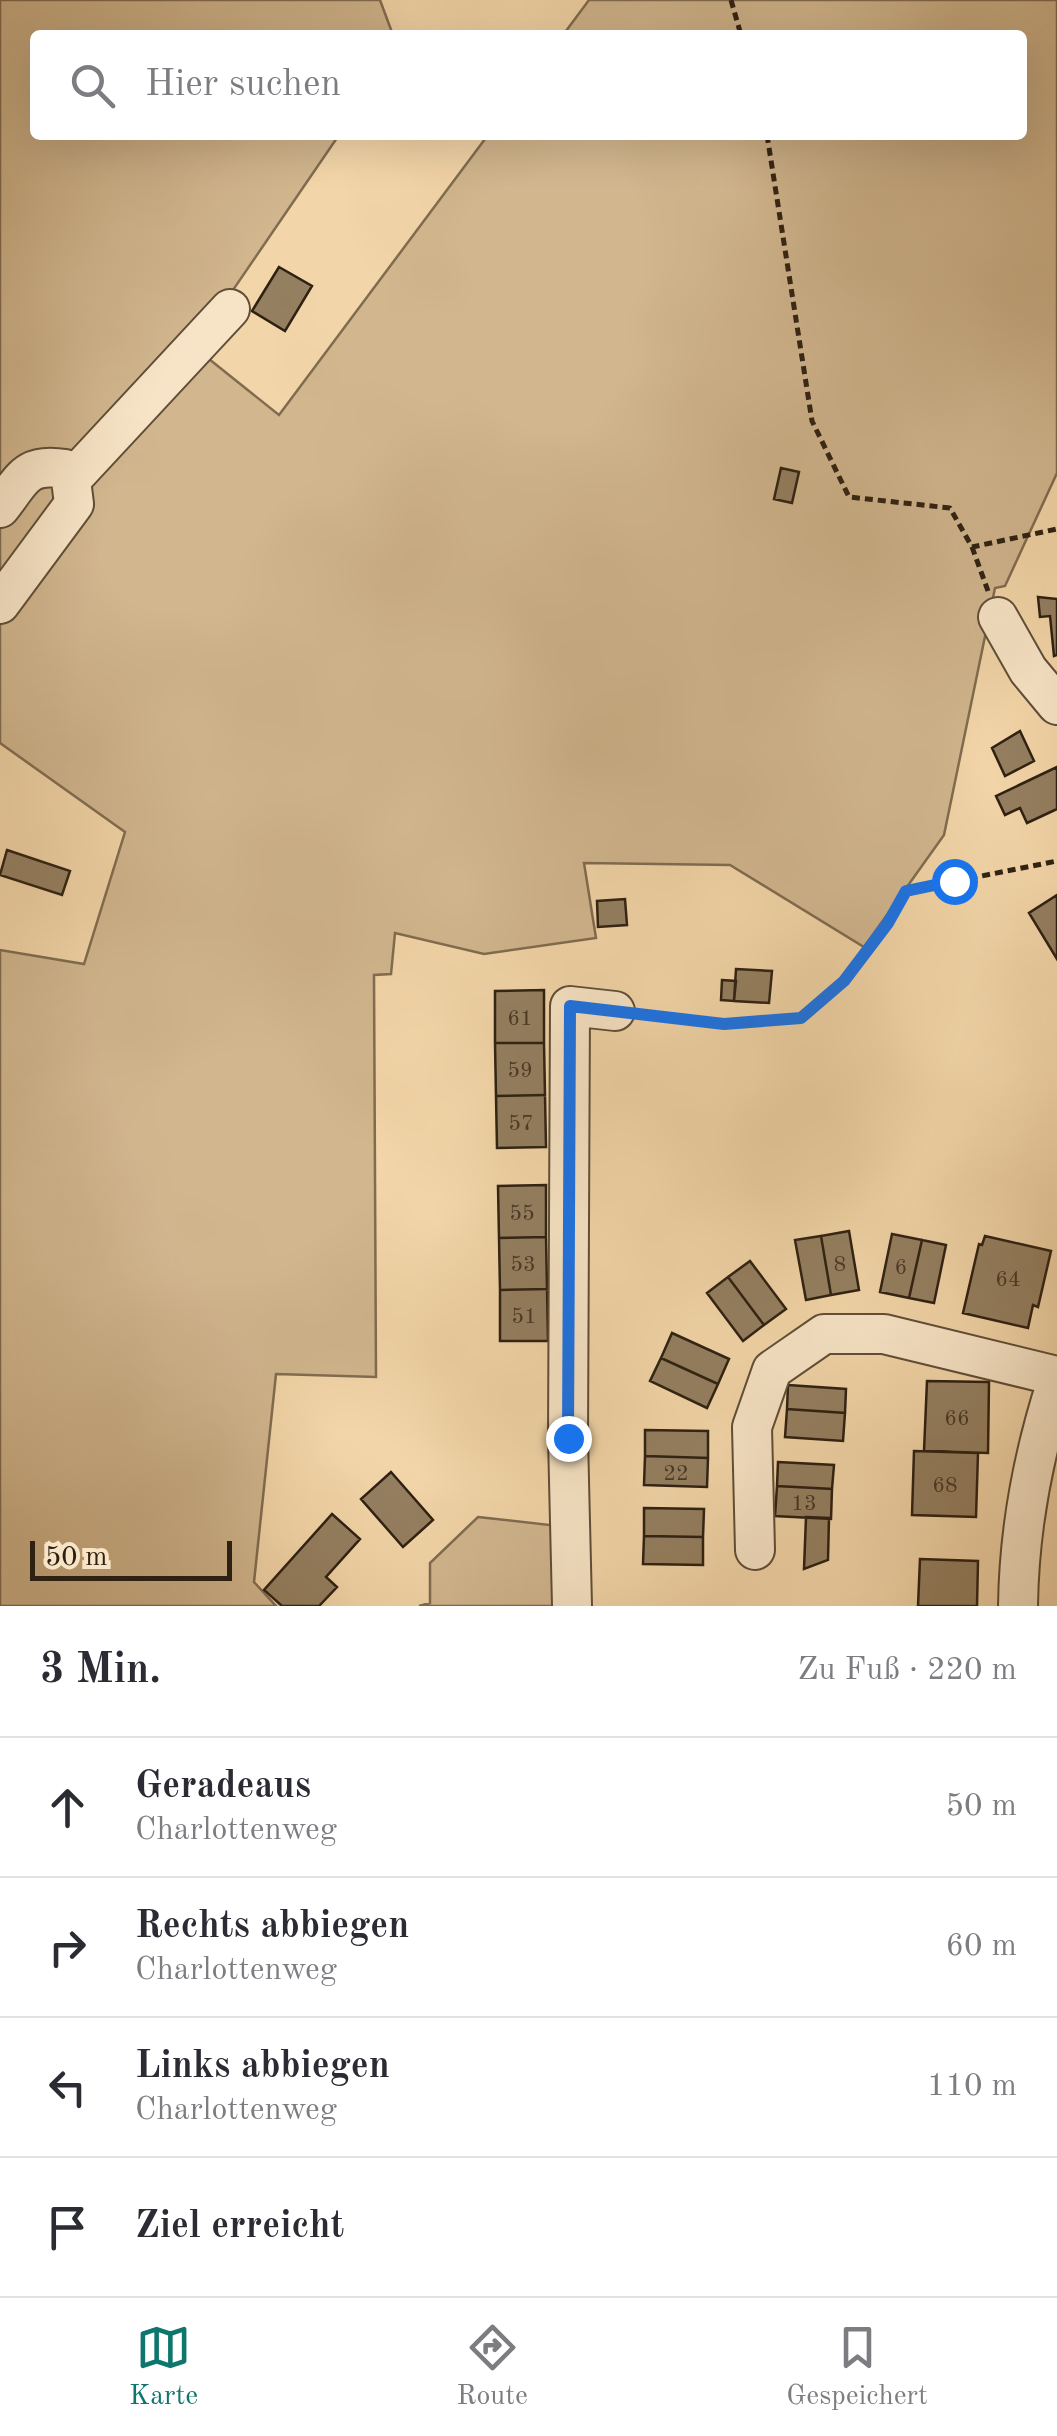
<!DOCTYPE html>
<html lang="de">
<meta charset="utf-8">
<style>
:root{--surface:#fff;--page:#f7f7f7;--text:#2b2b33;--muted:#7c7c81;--line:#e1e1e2;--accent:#0f766e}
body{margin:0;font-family:"Old Standard TT",serif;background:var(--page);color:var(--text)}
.scale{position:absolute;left:30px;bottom:25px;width:202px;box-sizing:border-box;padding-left:10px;border:5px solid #2f2112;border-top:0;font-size:28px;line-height:35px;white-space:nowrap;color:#2f2112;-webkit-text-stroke:8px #f7e4c6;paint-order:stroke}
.stop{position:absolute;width:30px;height:30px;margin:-22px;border:8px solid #1a73e8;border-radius:50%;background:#fff}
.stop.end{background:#1a73e8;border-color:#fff;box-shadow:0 2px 10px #0008}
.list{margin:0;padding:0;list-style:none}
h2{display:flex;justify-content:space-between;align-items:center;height:130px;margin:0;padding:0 40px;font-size:42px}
h2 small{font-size:32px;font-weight:400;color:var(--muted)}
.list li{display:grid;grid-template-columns:65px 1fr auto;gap:30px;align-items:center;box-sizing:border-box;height:140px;padding:0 40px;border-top:2px solid var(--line)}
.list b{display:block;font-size:38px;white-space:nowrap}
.list p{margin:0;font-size:32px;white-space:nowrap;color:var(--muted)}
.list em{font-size:32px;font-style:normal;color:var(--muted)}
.icon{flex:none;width:55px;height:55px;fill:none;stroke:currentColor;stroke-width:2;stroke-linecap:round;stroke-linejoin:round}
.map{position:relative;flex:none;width:1057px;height:1606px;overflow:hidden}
.search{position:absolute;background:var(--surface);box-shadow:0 10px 40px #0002;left:30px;right:30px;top:30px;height:110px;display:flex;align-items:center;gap:25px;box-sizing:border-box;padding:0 35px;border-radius:10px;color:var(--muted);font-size:38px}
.sheet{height:690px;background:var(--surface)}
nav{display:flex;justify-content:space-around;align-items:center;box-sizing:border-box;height:140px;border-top:2px solid var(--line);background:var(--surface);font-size:28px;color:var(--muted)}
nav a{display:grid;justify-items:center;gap:5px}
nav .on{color:var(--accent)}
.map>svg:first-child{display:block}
.green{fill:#d1b68e;stroke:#806c50;stroke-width:2.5}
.building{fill:#947f60;stroke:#2f2112;stroke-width:2.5}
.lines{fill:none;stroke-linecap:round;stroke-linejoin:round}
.minor-casing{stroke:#604e38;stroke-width:42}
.path{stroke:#2f2112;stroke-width:5;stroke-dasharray:8 5;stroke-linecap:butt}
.minor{stroke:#f7e4c6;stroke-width:38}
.route{stroke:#1a73e8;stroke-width:12}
.labels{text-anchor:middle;stroke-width:8;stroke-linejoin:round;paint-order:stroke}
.number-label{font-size:22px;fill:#483826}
</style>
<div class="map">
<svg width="1057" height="1606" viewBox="0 0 1057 1606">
<rect width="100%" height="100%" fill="#f2d5a8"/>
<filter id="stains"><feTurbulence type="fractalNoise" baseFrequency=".002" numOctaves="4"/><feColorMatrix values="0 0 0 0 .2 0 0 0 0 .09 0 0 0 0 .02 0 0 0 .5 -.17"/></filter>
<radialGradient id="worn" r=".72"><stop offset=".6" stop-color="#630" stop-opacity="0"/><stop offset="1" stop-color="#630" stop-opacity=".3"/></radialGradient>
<path class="green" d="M 0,0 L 380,0 L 393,35 L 35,35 L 35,135 L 339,135 L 194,347 L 279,415 L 488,135 L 1022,135 L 1022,35 L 563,35 L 589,0 L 1057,0 L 1057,473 L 1005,586 L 995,588 L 944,835 L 864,947 L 730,865 L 584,863 L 596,938 L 484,954 L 395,933 L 391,974 L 374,975 L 376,1377 L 276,1374 L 254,1582 L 276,1606 L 0,1606 L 0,950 L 84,964 L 125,832 L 0,743 Z
M 478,1517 L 559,1526 L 562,1606 L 419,1606 L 430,1603 L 430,1563 Z"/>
<path class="building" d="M 279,267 L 312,286 L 285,331 L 252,311 Z
M 781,468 L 799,472 L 792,503 L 774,499 Z
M 1038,597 L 1057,599 L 1057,655 L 1054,656 L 1050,616 L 1040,617 Z
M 1020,731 L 1034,761 L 1005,776 L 992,748 Z
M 1057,767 L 1057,809 L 1027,823 L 1020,808 L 1005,815 L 996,796 Z
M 7,850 L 70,871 L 62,895 L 0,875 Z
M 1057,895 L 1057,959 L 1029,913 Z
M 625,899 L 627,925 L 598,927 L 597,901 Z
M 736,969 L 772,971 L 769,1003 L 734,1001 Z
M 722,980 L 736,981 L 734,1001 L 721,1000 Z
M 544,990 L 544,1043 L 495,1043 L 495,991 Z
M 495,1043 L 544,1043 L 545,1095 L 496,1096 Z
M 545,1095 L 546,1147 L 497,1148 L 496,1096 Z
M 546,1185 L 546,1237 L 499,1238 L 498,1186 Z
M 849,1231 L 859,1290 L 831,1295 L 821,1236 Z
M 892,1234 L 922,1240 L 909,1298 L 880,1292 Z
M 821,1236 L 831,1295 L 806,1300 L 795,1240 Z
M 985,1236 L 1051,1251 L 1038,1307 L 1033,1305 L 1028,1328 L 963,1313 L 979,1244 L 982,1245 Z
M 546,1237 L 547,1289 L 500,1290 L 499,1238 Z
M 922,1240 L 946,1245 L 934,1303 L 909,1298 Z
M 750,1261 L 786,1309 L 764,1325 L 728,1277 Z
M 728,1277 L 764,1325 L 743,1341 L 707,1293 Z
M 547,1289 L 548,1341 L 500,1341 L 500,1290 Z
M 672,1333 L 729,1359 L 718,1384 L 661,1358 Z
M 661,1358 L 718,1384 L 707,1408 L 650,1381 Z
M 927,1381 L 989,1382 L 988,1453 L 924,1451 Z
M 788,1385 L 846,1389 L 845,1413 L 787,1409 Z
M 787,1409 L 845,1413 L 843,1441 L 785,1437 Z
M 645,1430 L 708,1431 L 708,1458 L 645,1456 Z
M 914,1451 L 978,1453 L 976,1517 L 912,1515 Z
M 645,1456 L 708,1458 L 707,1487 L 644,1485 Z
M 778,1462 L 834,1465 L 832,1489 L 777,1486 Z
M 391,1472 L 433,1520 L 403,1547 L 361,1499 Z
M 777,1486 L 832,1489 L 831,1519 L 775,1516 Z
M 644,1508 L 704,1509 L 703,1537 L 644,1536 Z
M 332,1514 L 360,1539 L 326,1577 L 337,1587 L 319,1606 L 282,1606 L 264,1590 Z
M 806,1517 L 829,1518 L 828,1560 L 804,1569 Z
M 644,1536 L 703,1537 L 703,1565 L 643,1564 Z
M 920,1559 L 978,1561 L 977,1606 L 918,1606 Z"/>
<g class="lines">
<g class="minor-casing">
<path id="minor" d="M 71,480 L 230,309
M 0,508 C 22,481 24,462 65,469 L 71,480 L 74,504 L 0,604
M 998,617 L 1028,670 L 1057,705
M 755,1550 L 752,1427 L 772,1370 L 824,1334 L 884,1334 L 1057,1376
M 572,1606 L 568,1438 L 570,1006 L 615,1011
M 1018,1606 C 1019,1528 1033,1455 1057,1381"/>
</g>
<path class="path" d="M 731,0 L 741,35
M 767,135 L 812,421 L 849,497 L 950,508 L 972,547 L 1057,529
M 972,547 L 988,591
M 643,1015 L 724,1025 L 801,1018 L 845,981 L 888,923 L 906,891 L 1057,861"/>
<use href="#minor" class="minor"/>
</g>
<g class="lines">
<path class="route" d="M 568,1438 L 570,1006 L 724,1024 L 801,1018 L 844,981 L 888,923 L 906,891 L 954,881"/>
</g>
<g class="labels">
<g class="number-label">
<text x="520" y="1025">61</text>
<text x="520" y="1077">59</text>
<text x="521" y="1130">57</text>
<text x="522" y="1220">55</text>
<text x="523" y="1271">53</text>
<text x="840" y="1271">8</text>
<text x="901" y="1274">6</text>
<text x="1008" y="1286">64</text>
<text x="524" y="1323">51</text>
<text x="957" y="1425">66</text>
<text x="676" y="1480">22</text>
<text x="945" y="1492">68</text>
<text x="804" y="1510">13</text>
</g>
</g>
<rect width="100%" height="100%" filter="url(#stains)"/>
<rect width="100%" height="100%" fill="url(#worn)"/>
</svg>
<div class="scale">50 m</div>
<div class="stop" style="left:954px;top:881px"></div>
<div class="stop end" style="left:568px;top:1438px"></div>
<div class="search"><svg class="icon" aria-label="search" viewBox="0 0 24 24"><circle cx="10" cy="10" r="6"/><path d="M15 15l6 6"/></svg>Hier suchen</div>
</div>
<section class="sheet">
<h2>3 Min.<small>Zu Fuß · 220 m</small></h2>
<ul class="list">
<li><svg class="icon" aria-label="ahead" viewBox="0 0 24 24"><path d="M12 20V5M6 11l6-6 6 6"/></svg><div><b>Geradeaus</b><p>Charlottenweg</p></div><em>50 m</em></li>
<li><svg class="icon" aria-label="right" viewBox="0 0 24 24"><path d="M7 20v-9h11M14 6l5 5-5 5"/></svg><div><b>Rechts abbiegen</b><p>Charlottenweg</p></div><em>60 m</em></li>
<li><svg class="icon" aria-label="left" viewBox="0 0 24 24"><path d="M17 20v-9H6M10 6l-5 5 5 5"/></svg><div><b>Links abbiegen</b><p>Charlottenweg</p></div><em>110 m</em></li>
<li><svg class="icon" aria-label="arrive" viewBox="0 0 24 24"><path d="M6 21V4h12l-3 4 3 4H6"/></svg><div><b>Ziel erreicht</b></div></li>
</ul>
</section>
<nav>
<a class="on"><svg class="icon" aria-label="map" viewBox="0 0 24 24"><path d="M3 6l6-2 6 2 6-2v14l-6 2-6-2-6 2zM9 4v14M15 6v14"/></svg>Karte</a>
<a><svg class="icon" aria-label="directions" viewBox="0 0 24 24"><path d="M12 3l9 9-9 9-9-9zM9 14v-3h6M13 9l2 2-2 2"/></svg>Route</a>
<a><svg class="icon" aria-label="saved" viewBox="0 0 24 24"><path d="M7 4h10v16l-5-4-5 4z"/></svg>Gespeichert</a>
</nav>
